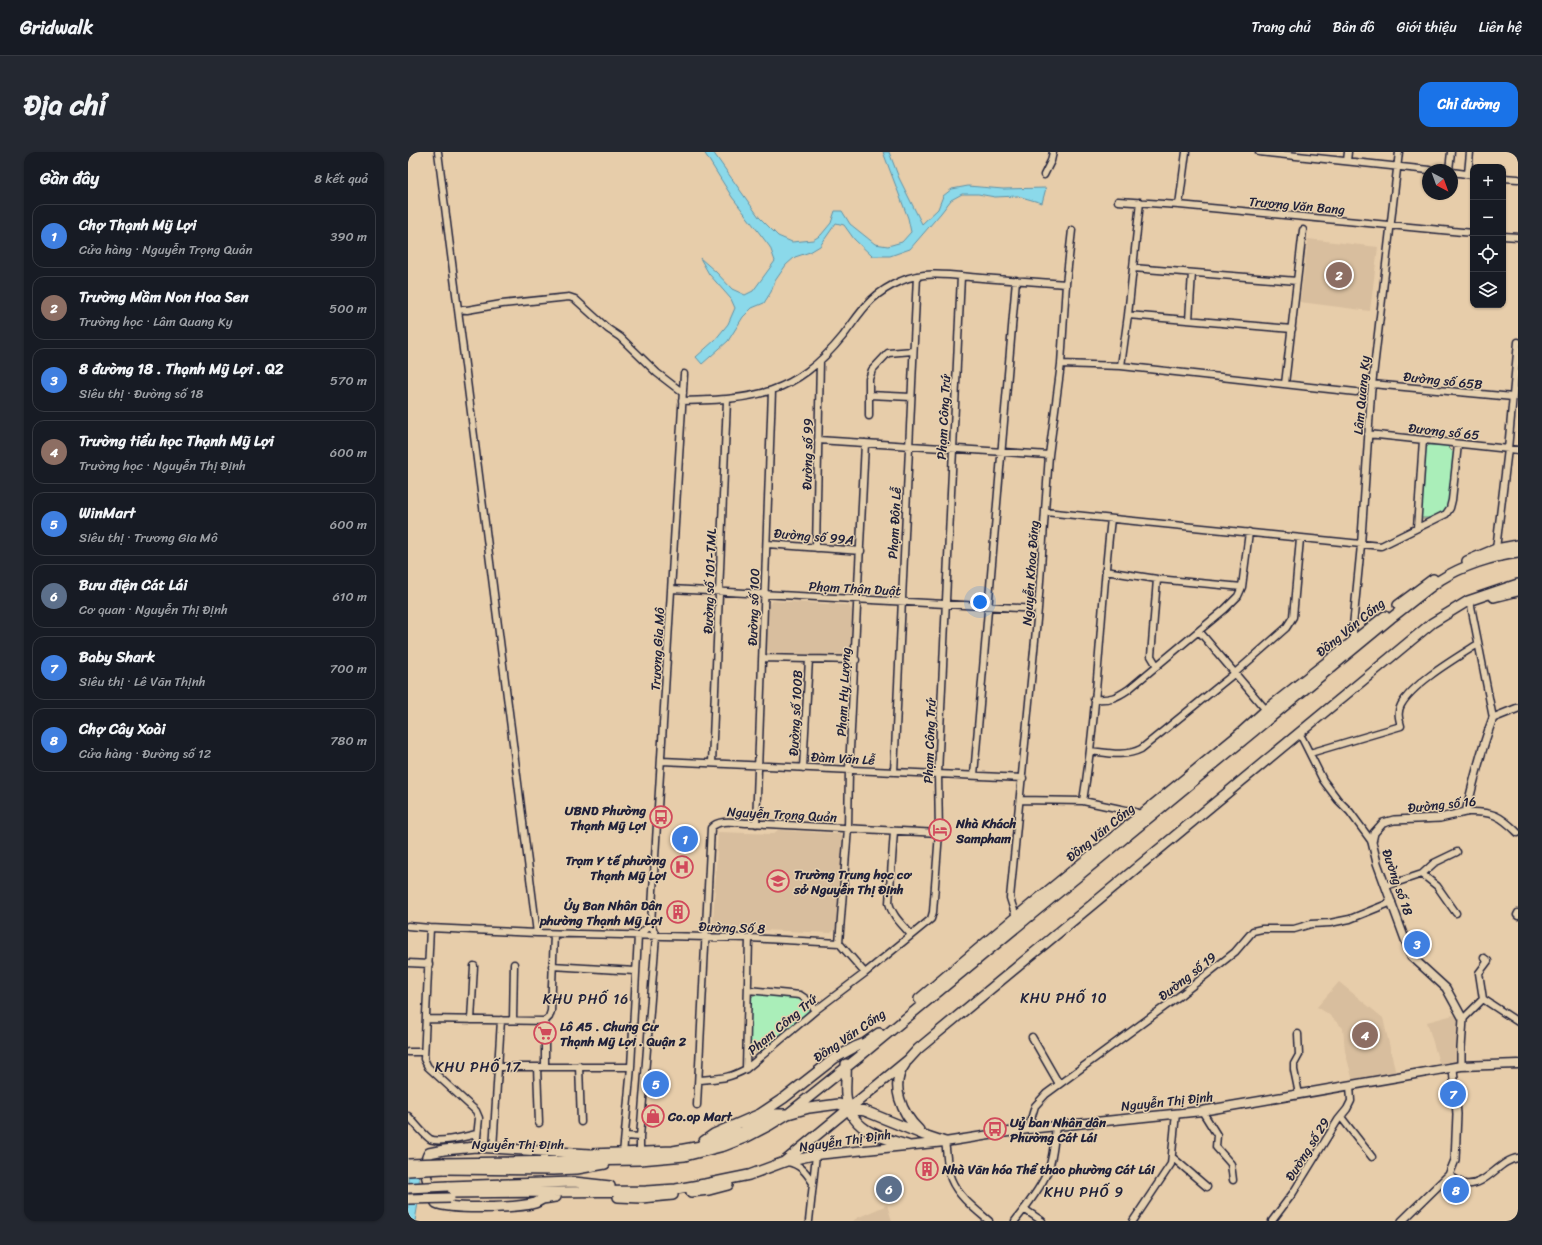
<!DOCTYPE html>
<html lang="vi">
<meta charset="utf-8">
<style>
:root{--surface:#171b24;--page:#242831;--text:#f1f3f6;--muted:#9ea1a6;--line:#363941;--accent:#1a73e8}
body{margin:0;font-family:Sriracha,sans-serif;background:var(--page);color:var(--text)}
.controls{position:absolute;right:12px;top:12px;display:grid;overflow:hidden;border-radius:8px;box-shadow:0 1px 3px #0004}
.controls button{width:36px;height:36px;display:grid;place-items:center;padding:0;border:0;border-bottom:1px solid var(--line);background:var(--surface);color:var(--text);font:20px sans-serif}
.compass{position:absolute;left:1014px;top:12px;width:36px;height:36px;border-radius:50%;background:var(--surface);box-shadow:0 1px 3px #0004;rotate:139deg}
.you{position:absolute;left:572px;top:450px;width:14px;height:14px;margin:-10px;border:3px solid #fff;border-radius:50%;background:#1a73e8;box-shadow:0 0 0 6px #1a73e833}
.badge{display:grid;place-items:center;width:26px;height:26px;border-radius:50%;background:var(--accent);color:#fff;font-size:13px;font-weight:700}
.pin{position:absolute;translate:-50% -50%;border:2px solid #fff;box-shadow:0 1px 4px #0006}
.list{margin:0;padding:0;list-style:none}
h2{display:flex;justify-content:space-between;align-items:center;height:52px;margin:0;padding:0 16px;font-size:17px}
h2 small{font-size:13px;font-weight:400;color:var(--muted)}
.list li{display:grid;grid-template-columns:26px 1fr auto;gap:12px;align-items:center;box-sizing:border-box;height:64px;margin:0 8px 8px;padding:0 8px;border:1px solid var(--line);border-radius:12px}
.list b{display:block;font-size:15px;white-space:nowrap}
.list p{margin:0;font-size:13px;white-space:nowrap;color:var(--muted)}
.list em{font-size:13px;font-style:normal;color:var(--muted)}
.icon{flex:none;width:22px;height:22px;fill:none;stroke:currentColor;stroke-width:2;stroke-linecap:round;stroke-linejoin:round}
.map{position:relative;flex:none;width:1110px;height:1069px;overflow:hidden;border-radius:12px}
header{display:flex;align-items:center;gap:24px;box-sizing:border-box;height:56px;padding:0 20px;background:var(--surface);border-bottom:1px solid var(--line)}
header strong{font-size:19px}
nav{display:flex;gap:22px;margin-inline-start:auto;font-size:14px}
.intro{display:flex;align-items:center;justify-content:space-between;box-sizing:border-box;height:96px;padding:0 24px}
h1{margin:0;font-size:28px}
.button{padding:10px 18px;border-radius:12px;background:var(--accent);color:#fff;font-size:14px;font-weight:700}
main{display:flex;gap:24px;padding:0 24px}
aside{flex:1;background:var(--surface);border-radius:12px;box-shadow:0 1px 3px #0004}
.map>svg:first-child{display:block}
.built{fill:#d8be9e}
.green{fill:#aaeeb9;stroke:#66887a}
.water{fill:#8bd9ea;stroke:#6190a4}
.lines{fill:none;stroke-linecap:round;stroke-linejoin:round}
.minor-casing{stroke:#22223b;stroke-width:9}
.tertiary-casing{stroke:#22223b;stroke-width:10}
.secondary-casing{stroke:#22223b;stroke-width:11}
.primary-casing{stroke:#22223b;stroke-width:12}
.minor{stroke:#e5d0af;stroke-width:6}
.tertiary{stroke:#e5d0af;stroke-width:7}
.secondary{stroke:#e5d0af;stroke-width:8}
.primary{stroke:#e5d0af;stroke-width:9}
.primary-bridge-casing{stroke:#22223b;stroke-width:12;stroke-linecap:butt}
.primary-bridge{stroke:#e5d0af;stroke-width:9}
.labels{text-anchor:middle;stroke-width:3;stroke-linejoin:round;paint-order:stroke}
.street-label{font-size:13px;fill:#22223b;stroke:#e5d0af}
.poi-label{font-size:13px;font-weight:bold;fill:#22223b;stroke:#e5d0af;text-anchor:start}
.neighbourhood-label{font-size:14px;letter-spacing:1px;fill:#22223b;stroke:#e5d0af}
</style>
<header>
<strong>Gridwalk</strong>
<nav><a>Trang chủ</a><a>Bản đồ</a><a>Giới thiệu</a><a>Liên hệ</a></nav>
</header>
<div class="intro"><h1>Địa chỉ</h1><a class="button">Chỉ đường</a></div>
<main>
<aside>
<h2>Gần đây<small>8 kết quả</small></h2>
<ul class="list">
<li><span class="badge" style="background:#3f7fe0">1</span><div><b>Chợ Thạnh Mỹ Lợi</b><p>Cửa hàng · Nguyễn Trọng Quản</p></div><em>390 m</em></li>
<li><span class="badge" style="background:#8d6e63">2</span><div><b>Trường Mầm Non Hoa Sen</b><p>Trường học · Lâm Quang Ky</p></div><em>500 m</em></li>
<li><span class="badge" style="background:#3f7fe0">3</span><div><b>8 đường 18 . Thạnh Mỹ Lợi . Q2</b><p>Siêu thị · Đường số 18</p></div><em>570 m</em></li>
<li><span class="badge" style="background:#8d6e63">4</span><div><b>Trường tiểu học Thạnh Mỹ Lợi</b><p>Trường học · Nguyễn Thị Định</p></div><em>600 m</em></li>
<li><span class="badge" style="background:#3f7fe0">5</span><div><b>WinMart</b><p>Siêu thị · Trương Gia Mô</p></div><em>600 m</em></li>
<li><span class="badge" style="background:#5c6f8a">6</span><div><b>Bưu điện Cát Lái</b><p>Cơ quan · Nguyễn Thị Định</p></div><em>610 m</em></li>
<li><span class="badge" style="background:#3f7fe0">7</span><div><b>Baby Shark</b><p>Siêu thị · Lê Văn Thịnh</p></div><em>700 m</em></li>
<li><span class="badge" style="background:#3f7fe0">8</span><div><b>Chợ Cây Xoài</b><p>Cửa hàng · Đường số 12</p></div><em>780 m</em></li>
</ul>
</aside>
<div class="map">
<svg width="1110" height="1069" viewBox="0 0 1110 1069">
<rect width="100%" height="100%" fill="#e7cdaa"/>
<filter id="ink" filterUnits="userSpaceOnUse"><feTurbulence type="fractalNoise" baseFrequency=".025" numOctaves="2"/><feDisplacementMap in="SourceGraphic" scale="8" xChannelSelector="R" yChannelSelector="G"/><feConvolveMatrix kernelMatrix="1 2 1 2 8 2 1 2 1" color-interpolation-filters="sRGB"/></filter>
<g filter="url(#ink)">
<path class="built" d="M 900,87 L 970,95 L 962,159 L 892,150 Z
M 366,449 L 441,453 L 445,460 L 442,498 L 440,501 L 436,504 L 364,501 L 360,499 L 358,496 L 359,456 L 363,450 Z
M 370,678 L 432,682 L 436,687 L 429,776 L 423,781 L 309,776 L 305,771 L 310,680 L 365,682 Z
M 931,830 L 975,866 L 988,922 L 945,929 L 937,899 L 935,876 L 919,861 L 909,855 Z
M 1049,862 L 1052,875 L 1050,911 L 1032,914 L 1019,870 Z
M 1041,1025 L 1061,1045 L 1054,1052 L 1034,1031 Z
M 479,1053 L 484,1069 L 445,1069 L 449,1066 Z"/>
<path class="green" d="M 1021,293 L 1038,293 L 1046,301 L 1040,356 L 1023,366 L 1012,366 L 1017,297 Z
M 348,840 L 391,843 L 400,851 L 401,858 L 398,862 L 354,898 L 349,900 L 341,897 L 341,893 L 343,846 Z"/>
<path class="water" d="M 296,0 L 305,0 L 351,65 L 370,84 L 384,90 L 405,88 L 413,83 L 423,71 L 427,59 L 434,59 L 442,72 L 467,92 L 480,94 L 494,90 L 503,80 L 500,66 L 475,0 L 481,0 L 491,26 L 514,72 L 530,57 L 535,44 L 544,37 L 560,34 L 595,37 L 638,36 L 634,51 L 610,44 L 587,45 L 570,42 L 554,42 L 543,48 L 533,61 L 502,97 L 482,104 L 464,104 L 446,87 L 436,73 L 428,71 L 412,94 L 402,100 L 387,105 L 378,113 L 367,129 L 363,140 L 356,151 L 344,156 L 335,165 L 320,189 L 294,212 L 288,205 L 307,188 L 320,172 L 327,156 L 323,147 L 301,122 L 292,106 L 308,120 L 324,137 L 337,143 L 345,139 L 367,109 L 362,95 L 324,45 Z
M 0,1006 L 11,1025 L 12,1039 L 7,1069 L 0,1069 Z"/>
<g class="lines">
<g class="minor-casing">
<path id="minor" d="M 30,0 L 129,781
M 851,0 L 1021,18
M 939,9 L 940,0
M 1041,18 L 1043,0
M 1044,20 L 1065,23
M 1060,22 L 1062,0
M 636,23 L 643,9 L 645,0
M 1095,26 L 1110,27
M 710,49 L 771,53 L 1065,81
M 771,53 L 778,0
M 1095,84 L 1110,85
M 725,116 L 889,129
M 50,157 L 59,158 L 94,152 L 161,145 L 167,147 L 200,177 L 212,185 L 249,221 L 275,241
M 720,163 L 884,177
M 781,168 L 784,121
M 653,212 L 713,214 L 948,240
M 713,214 L 720,163 L 732,50
M 877,232 L 895,78
M 964,232 L 1105,245
M 461,243 L 503,245
M 274,249 C 347,247 386,244 435,184 C 454,159 462,142 493,129 C 517,118 548,124 574,126 C 602,128 630,130 658,132
M 461,264 L 461,227 L 464,218 L 480,201 L 505,199
M 960,282 L 1110,298
M 410,288 L 641,303
M 637,360 L 973,394 L 1038,362 L 1042,356 L 1044,348 L 1050,292
M 1009,376 L 1015,288
M 359,392 L 453,399
M 408,396 L 412,209
M 1088,397 L 1100,297 L 1110,190
M 697,419 L 749,427 L 834,435
M 263,437 L 630,457
M 1063,454 L 1085,566
M 791,479 L 858,558
M 945,489 L 945,474 L 953,393 L 963,242 L 991,0
M 354,506 L 448,508
M 749,514 L 743,504 L 749,427
M 686,547 C 702,548 708,546 721,537 L 817,457 L 830,444 L 834,435 L 841,380
M 894,586 L 915,628 L 930,648 L 942,660 L 964,690
M 683,599 C 700,601 717,605 733,597 L 827,521 L 878,476 L 885,465 L 892,387
M 902,601 L 993,574 C 991,567 989,560 993,553 C 1005,531 1048,506 1070,492
M 254,609 L 615,626
M 304,611 L 319,248
M 395,616 L 401,507
M 486,620 L 509,124
M 566,623 L 608,128
M 612,648 L 675,649 L 727,660 L 734,663
M 675,649 C 690,556 692,461 703,367
M 1058,660 C 1084,659 1092,663 1110,681
M 348,672 L 364,239
M 486,679 L 481,751 C 484,764 495,773 503,783
M 1014,722 L 1026,711 L 1049,700
M 978,734 L 1014,722 L 1029,734 L 1048,761
M 1110,761 L 1109,763 L 1110,764
M 608,765 L 602,746 L 630,457 L 641,303 L 653,212 L 658,132 L 664,78
M 0,774 L 22,776 L 129,781 L 341,786 L 431,791
M 22,776 L 16,907 L 20,915 L 68,959 L 71,966 L 68,995
M 431,791 L 440,676 L 441,618 L 457,291
M 431,791 L 457,821
M 0,811 L 21,812
M 144,814 L 227,819
M 340,838 L 392,843 L 398,847 L 408,858
M 1075,847 L 1110,870
M 19,867 L 137,869 L 141,865 L 143,859 L 146,782
M 1055,867 L 1075,847 L 1071,821 L 1080,809 L 1076,806
M 63,868 L 66,814
M 105,868 L 106,812
M 137,869 L 137,915
M 890,882 L 891,903 L 886,912 L 886,918 L 891,942
M 624,885 L 651,932
M 0,900 L 16,900
M 171,914 L 173,970
M 90,915 L 223,915
M 129,915 L 131,971
M 338,917 L 341,786
M 291,928 C 311,926 320,927 338,917 L 408,858 L 457,821 L 523,767 L 525,760 L 531,681 L 530,622 L 553,124
M 289,953 L 303,676 C 311,666 330,671 341,671 L 531,681
M 794,959 L 809,983 L 808,995 L 823,1012 L 825,1028
M 0,964 C 7,971 14,981 22,987 C 31,992 59,984 69,982
M 933,965 L 964,1005
M 620,977 L 627,954 L 638,942 L 774,842 L 827,800 L 845,779 L 854,777 L 886,777 L 903,772 L 922,771 L 942,767 L 984,750
M 217,984 L 232,985
M 537,990 C 539,1001 539,1016 543,1027 C 550,1044 567,1057 581,1069
M 85,997 L 93,868
M 232,1001 L 232,985 L 248,784 L 243,772 L 276,222
M 215,1002 L 223,915 L 230,784 L 243,772
M 764,1005 L 799,1035
M 379,1010 C 392,1012 398,1020 405,1031
M 1041,1023 C 1046,1026 1052,1031 1057,1032 C 1078,1035 1091,1008 1110,1006
M 616,1057 L 634,1069
M 401,1069 L 408,1003
M 607,1069 C 618,1055 629,1041 637,1025 C 645,1010 646,991 648,974
M 725,1069 L 763,1012 L 768,961
M 864,1069 L 885,1041 L 930,968 L 939,957 L 943,949 L 942,933"/>
</g>
<g class="tertiary-casing">
<path id="tertiary" d="M 1053,914 L 1053,896 L 1055,867 L 1038,836 L 1003,804 L 969,711 L 964,690 L 966,681 L 975,671 L 986,668 L 1032,666 L 1058,660 C 1066,628 1073,597 1085,566 L 1110,556
M 994,1069 L 1041,1023 L 1047,1008 L 1049,962 L 1045,916"/>
</g>
<g class="secondary-casing">
<path id="secondary" d="M 376,1010 L 408,1003 L 537,990 L 620,977 L 794,959 L 1053,914 L 1110,912"/>
</g>
<g class="primary-casing">
<path id="primary" d="M 1059,409 L 1088,397 L 1110,393
M 1086,445 L 1110,439
M 990,453 L 1025,427
M 511,847 L 608,765 L 828,585 L 858,558 L 977,464
M 438,912 C 439,923 437,933 438,943 C 441,978 471,985 499,993
M 497,912 C 481,933 494,962 511,978
M 293,994 L 296,989 L 306,982 L 352,962 L 376,946 L 427,906 L 447,895 L 457,891 L 471,881
M 177,1003 L 182,1002 L 265,999 L 293,994 L 313,988 L 336,979 L 368,962 L 380,962 L 401,956 L 431,952 L 441,956 L 457,959 L 516,983 L 537,990
M 34,1011 L 232,1008 L 277,1004 L 316,994 L 339,985 L 362,973 L 380,962 L 451,905 L 983,466 C 999,454 1015,440 1032,428 C 1054,414 1084,404 1110,401
M 36,1017 L 145,1018 L 169,1017 L 197,1012
M 40,1034 L 166,1030 L 202,1034
M 283,1040 L 301,1038 L 320,1033
M 42,1041 L 238,1039 L 268,1037 L 297,1032 L 341,1023 L 376,1010 L 500,908 L 510,897 L 1024,471 L 1060,449 L 1110,432
M 148,1045 C 144,1046 139,1046 135,1047 C 132,1048 130,1050 127,1051 C 110,1056 43,1058 28,1051 C 22,1037 12,1015 21,1001 L 36,998 L 68,995 L 182,1002
M 210,1045 L 233,1046 L 265,1043"/>
</g>
<use href="#minor" class="minor"/>
<use href="#tertiary" class="tertiary"/>
<use href="#secondary" class="secondary"/>
<use href="#primary" class="primary"/>
<g class="primary-bridge-casing">
<path id="primary-bridge" d="M 0,1012 L 34,1011
M 0,1019 L 36,1017
M 0,1036 L 40,1034
M 0,1047 L 42,1046"/>
</g>
<use href="#primary-bridge" class="primary-bridge"/>
</g>
</g>
<defs>
<g id="bus-ring" transform="scale(1.15)"><circle r="9.5" fill="#e5d0af" stroke="#d1495b" stroke-width="1.5"/><path d="M-5-6H5V4H4V6H2V4H-2V6H-4V4H-5ZM-3.5-4V0h7V-4ZM-3.5 1.2v1.5H-2V1.2ZM2 1.2v1.5H3.5V1.2Z" fill="#d1495b"/></g>
<g id="hotel-ring" transform="scale(1.15)"><circle r="9.5" fill="#e5d0af" stroke="#d1495b" stroke-width="1.5"/><path d="M-6-4.5h1.5V1H6V5H4.5V3h-9V5H-6ZM-4 0a1.8 1.8 0 1 1 3.6 0ZM.5 0V-2.5h3Q6-2.5 6 0Z" fill="#d1495b"/></g>
<g id="hospital-ring" transform="scale(1.15)"><circle r="9.5" fill="#e5d0af" stroke="#d1495b" stroke-width="1.5"/><path d="M-5-5h3v3.5h4V-5h3V5h-3V1.5h-4V5h-3Z" fill="#d1495b"/></g>
<g id="school-ring" transform="scale(1.15)"><circle r="9.5" fill="#e5d0af" stroke="#d1495b" stroke-width="1.5"/><path d="M0-5L7-2L0 1L-7-2ZM-4 1L0 2.5L4 1V4Q0 6-4 4Z" fill="#d1495b"/></g>
<g id="building-ring" transform="scale(1.15)"><circle r="9.5" fill="#e5d0af" stroke="#d1495b" stroke-width="1.5"/><path d="M-4-6H4V6H1V3H-1V6H-4ZM-2.5-4.3h1.7v1.8h-1.7ZM.8-4.3h1.7v1.8H.8ZM-2.5-1h1.7V.8h-1.7ZM.8-1h1.7V.8H.8Z" fill="#d1495b"/></g>
<g id="supermarket-ring" transform="scale(1.15)"><circle r="9.5" fill="#e5d0af" stroke="#d1495b" stroke-width="1.5"/><path d="M-6-5.5h2.5l.6 2H6L4.5 2H-2.5L-4.4-4H-6ZM-1.5 3.2a1.3 1.3 0 1 0 .1 0ZM3 3.2a1.3 1.3 0 1 0 .1 0Z" fill="#d1495b"/></g>
<g id="shop-ring" transform="scale(1.15)"><circle r="9.5" fill="#e5d0af" stroke="#d1495b" stroke-width="1.5"/><path d="M-5-2.5h2.3a2.7 3.5 0 0 1 5.4 0H5L5.5 6h-11ZM-1.5-2.5h3a1.5 2.3 0 0 0-3 0Z" fill="#d1495b"/></g>
</defs>
<g fill-rule="evenodd">
<use href="#bus-ring" x="253" y="665"/>
<use href="#hotel-ring" x="532" y="678"/>
<use href="#hospital-ring" x="274" y="715"/>
<use href="#school-ring" x="370" y="729"/>
<use href="#building-ring" x="270" y="760"/>
<use href="#supermarket-ring" x="137" y="881"/>
<use href="#shop-ring" x="245" y="964"/>
<use href="#bus-ring" x="587" y="977"/>
<use href="#building-ring" x="519" y="1017"/>
</g>
<g class="labels">
<g class="street-label">
<text transform="translate(889 53) rotate(5)" y="5">Trương Văn Bang</text>
<text transform="translate(1035 228) rotate(6)" y="5">Đường số 65B</text>
<text transform="translate(953 243) rotate(-85)" y="5">Lâm Quang Ky</text>
<text transform="translate(535 265) rotate(-87)" y="5">Phạm Công Trứ</text>
<text transform="translate(1036 279) rotate(6)" y="5">Đương số 65</text>
<text transform="translate(399 302) rotate(-89)" y="5">Đường số 99</text>
<text transform="translate(486 371) rotate(-87)" y="5">Phạm Đôn Lễ</text>
<text transform="translate(406 384) rotate(5)" y="5">Đường số 99A</text>
<text transform="translate(622 421) rotate(-86)" y="5">Nguyễn Khoa Đăng</text>
<text transform="translate(301 429) rotate(-88)" y="5">Đường số 101-TML</text>
<text transform="translate(447 436) rotate(3)" y="5">Phạm Thận Duật</text>
<text transform="translate(345 455) rotate(-88)" y="5">Đường số 100</text>
<text transform="translate(942 475) rotate(-39)" y="5">Đồng Văn Cống</text>
<text transform="translate(249 497) rotate(-87)" y="5">Trương Gia Mô</text>
<text transform="translate(435 540) rotate(-87)" y="5">Phạm Hy Lượng</text>
<text transform="translate(387 561) rotate(-87)" y="5">Đường số 100B</text>
<text transform="translate(521 589) rotate(-88)" y="5">Phạm Công Trứ</text>
<text transform="translate(435 606) rotate(3)" y="5">Đàm Văn Lễ</text>
<text transform="translate(1034 652) rotate(-6)" y="5">Đường số 16</text>
<text transform="translate(374 662) rotate(3)" y="5">Nguyễn Trọng Quản</text>
<text transform="translate(692 680) rotate(-39)" y="5">Đồng Văn Cống</text>
<text transform="translate(990 730) rotate(71)" y="5">Đường số 18</text>
<text transform="translate(324 775) rotate(2)" y="5">Đường Số 8</text>
<text transform="translate(779 824) rotate(-38)" y="5">Đường số 19</text>
<text transform="translate(374 872) rotate(-40)" y="5">Phạm Công Trứ</text>
<text transform="translate(441 883) rotate(-34)" y="5">Đồng Văn Cống</text>
<text transform="translate(759 949) rotate(-6)" y="5">Nguyễn Thị Định</text>
<text transform="translate(437 988) rotate(-8)" y="5">Nguyễn Thị Định</text>
<text x="110" y="997">Nguyễn Thị Định</text>
<text transform="translate(899 997) rotate(-58)" y="5">Đường số 29</text>
</g>
<g class="poi-label">
<text x="238" y="663" text-anchor="end">UBND Phường<tspan x="238" dy="15">Thạnh Mỹ Lợi</tspan></text>
<text x="548" y="676">Nhà Khách<tspan x="548" dy="15">Sampham</tspan></text>
<text x="258" y="713" text-anchor="end">Trạm Y tế phường<tspan x="258" dy="15">Thạnh Mỹ Lợi</tspan></text>
<text x="386" y="727">Trường Trung học cơ<tspan x="386" dy="15">sở Nguyễn Thị Định</tspan></text>
<text x="254" y="758" text-anchor="end">Ủy Ban Nhân Dân<tspan x="254" dy="15">phường Thạnh Mỹ Lợi</tspan></text>
<text x="152" y="879">Lô A5 . Chung Cư<tspan x="152" dy="15">Thạnh Mỹ Lợi . Quận 2</tspan></text>
<text x="260" y="969">Co.op Mart</text>
<text x="602" y="975">Uỷ ban Nhân dân<tspan x="602" dy="15">Phường Cát Lái</tspan></text>
<text x="534" y="1022">Nhà Văn hóa Thể thao phường Cát Lái</text>
</g>
<g class="neighbourhood-label">
<text x="656" y="851">KHU PHỐ 10</text>
<text x="178" y="852">KHU PHỐ 16</text>
<text x="70" y="920">KHU PHỐ 17</text>
<text x="676" y="1045">KHU PHỐ 9</text>
</g>
</g>
</svg>
<div class="controls">
<button>+</button>
<button>−</button>
<button><svg class="icon" aria-label="locate" viewBox="0 0 24 24"><circle cx="12" cy="12" r="6"/><path d="M12 2v4M12 18v4M2 12h4M18 12h4"/></svg></button>
<button><svg class="icon" aria-label="layers" viewBox="0 0 24 24"><path d="M12 4l9 5-9 5-9-5zM3 14l9 5 9-5"/></svg></button>
</div>
<svg class="compass" viewBox="-18 -18 36 36"><path d="M0-13l5 13h-10z" fill="#e53935"/><path d="M0 13l5-13h-10z" fill="#9ea1a6"/></svg>
<div class="you"></div>
<div class="pin badge" style="left:277px;top:687px;background:#3f7fe0">1</div>
<div class="pin badge" style="left:931px;top:123px;background:#8d6e63">2</div>
<div class="pin badge" style="left:1009px;top:792px;background:#3f7fe0">3</div>
<div class="pin badge" style="left:957px;top:883px;background:#8d6e63">4</div>
<div class="pin badge" style="left:248px;top:932px;background:#3f7fe0">5</div>
<div class="pin badge" style="left:481px;top:1037px;background:#5c6f8a">6</div>
<div class="pin badge" style="left:1045px;top:942px;background:#3f7fe0">7</div>
<div class="pin badge" style="left:1048px;top:1038px;background:#3f7fe0">8</div>
</div>
</main>
